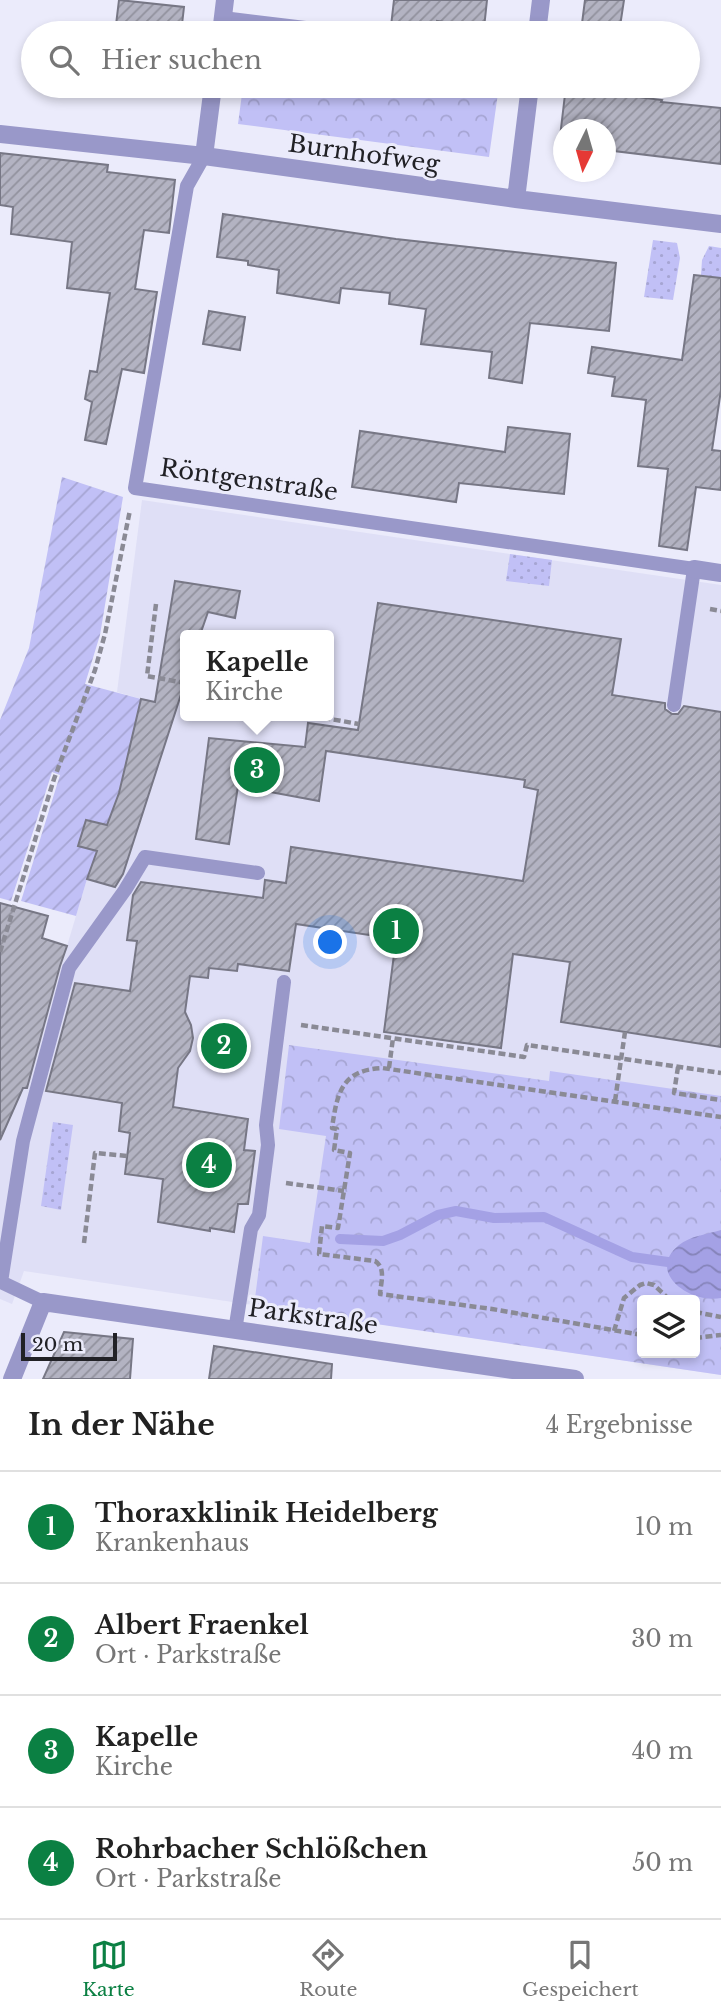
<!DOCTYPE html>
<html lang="de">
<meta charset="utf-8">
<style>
:root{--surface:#fff;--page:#f2f2f2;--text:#222;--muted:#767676;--line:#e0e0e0;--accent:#0b8043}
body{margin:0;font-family:"Libre Baskerville",serif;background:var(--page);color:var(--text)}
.controls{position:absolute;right:21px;bottom:21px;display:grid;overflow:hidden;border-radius:7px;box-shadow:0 4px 10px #0003}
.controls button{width:63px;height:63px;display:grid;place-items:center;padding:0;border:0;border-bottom:2px solid var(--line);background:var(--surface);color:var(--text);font:35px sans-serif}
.compass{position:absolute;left:553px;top:119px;width:63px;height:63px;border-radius:50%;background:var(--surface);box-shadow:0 4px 10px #0003;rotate:185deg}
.scale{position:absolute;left:21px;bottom:18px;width:96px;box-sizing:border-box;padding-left:7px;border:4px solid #212126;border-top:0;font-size:19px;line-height:24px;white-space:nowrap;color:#212126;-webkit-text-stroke:5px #ebebfb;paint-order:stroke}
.you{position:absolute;left:331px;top:943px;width:24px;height:24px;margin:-18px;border:5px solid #fff;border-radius:50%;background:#1a73e8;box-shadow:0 0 0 10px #1a73e833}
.badge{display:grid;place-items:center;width:46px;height:46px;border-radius:50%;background:var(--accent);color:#fff;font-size:23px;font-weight:700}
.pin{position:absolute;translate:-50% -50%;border:4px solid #fff;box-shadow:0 2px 7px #0006}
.popup{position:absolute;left:180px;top:630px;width:154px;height:91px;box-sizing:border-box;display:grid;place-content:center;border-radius:7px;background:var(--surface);filter:drop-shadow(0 2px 5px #0005);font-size:23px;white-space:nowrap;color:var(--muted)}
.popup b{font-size:26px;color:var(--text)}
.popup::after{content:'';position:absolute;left:50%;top:100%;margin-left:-14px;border:14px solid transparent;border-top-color:var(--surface)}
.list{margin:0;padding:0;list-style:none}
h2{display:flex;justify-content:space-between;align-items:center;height:91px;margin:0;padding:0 28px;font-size:30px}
h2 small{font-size:23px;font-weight:400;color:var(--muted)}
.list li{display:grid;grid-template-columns:46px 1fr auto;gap:21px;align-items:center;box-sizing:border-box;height:112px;padding:0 28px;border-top:2px solid var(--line)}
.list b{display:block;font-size:26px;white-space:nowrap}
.list p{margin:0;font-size:23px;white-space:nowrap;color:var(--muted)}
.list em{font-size:23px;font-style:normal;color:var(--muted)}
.icon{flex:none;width:38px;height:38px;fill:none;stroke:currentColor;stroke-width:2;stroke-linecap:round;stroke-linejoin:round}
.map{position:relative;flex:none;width:721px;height:1379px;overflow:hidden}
.search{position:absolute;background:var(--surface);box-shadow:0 4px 10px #0003;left:21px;right:21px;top:21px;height:77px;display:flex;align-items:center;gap:18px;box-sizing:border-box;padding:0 24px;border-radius:38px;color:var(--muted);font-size:26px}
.sheet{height:539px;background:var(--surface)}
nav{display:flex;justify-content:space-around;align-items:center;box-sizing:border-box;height:98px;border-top:2px solid var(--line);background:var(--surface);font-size:19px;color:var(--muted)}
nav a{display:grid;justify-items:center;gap:4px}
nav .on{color:var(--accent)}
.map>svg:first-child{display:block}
.built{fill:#dfdff6;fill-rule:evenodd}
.grass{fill:url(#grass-dots)}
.park{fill:url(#park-crowns);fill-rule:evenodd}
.garden{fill:url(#garden-furrows)}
.water{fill:url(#water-waves)}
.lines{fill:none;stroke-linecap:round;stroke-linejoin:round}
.stream{stroke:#a4a1e5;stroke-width:10}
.building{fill:url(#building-hatch);stroke:#777785;stroke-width:2}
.path{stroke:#8a8a95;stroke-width:4.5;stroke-dasharray:7 3.5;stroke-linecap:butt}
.lane{stroke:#9998c9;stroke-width:14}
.street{stroke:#9998c9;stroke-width:18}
.labels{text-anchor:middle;stroke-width:6;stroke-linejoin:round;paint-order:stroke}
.street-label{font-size:24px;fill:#212126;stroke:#ebebfb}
</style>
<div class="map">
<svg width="721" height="1379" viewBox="0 0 721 1379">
<defs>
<pattern id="grass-dots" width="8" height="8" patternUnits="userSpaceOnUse" patternTransform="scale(1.75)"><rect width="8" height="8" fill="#c1c0f6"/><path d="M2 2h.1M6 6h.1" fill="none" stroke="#a6a5d3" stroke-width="1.8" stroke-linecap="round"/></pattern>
<pattern id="park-crowns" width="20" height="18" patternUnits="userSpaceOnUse" patternTransform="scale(1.75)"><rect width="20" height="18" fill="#c1c0f6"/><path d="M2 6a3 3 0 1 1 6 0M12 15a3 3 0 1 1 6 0" fill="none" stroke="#a6a5d3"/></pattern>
<pattern id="garden-furrows" width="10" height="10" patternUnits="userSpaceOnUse" patternTransform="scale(1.75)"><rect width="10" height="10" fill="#c1c0f6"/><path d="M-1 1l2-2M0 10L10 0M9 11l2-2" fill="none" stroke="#a6a5d3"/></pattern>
<pattern id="water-waves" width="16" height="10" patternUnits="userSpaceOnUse" patternTransform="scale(1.75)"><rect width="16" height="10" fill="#a4a1e5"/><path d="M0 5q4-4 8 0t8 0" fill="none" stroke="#8583b9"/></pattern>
<pattern id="building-hatch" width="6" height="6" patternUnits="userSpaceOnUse" patternTransform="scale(1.75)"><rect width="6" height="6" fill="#b3b3c2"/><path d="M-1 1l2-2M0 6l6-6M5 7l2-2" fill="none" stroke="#91919d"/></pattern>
</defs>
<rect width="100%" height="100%" fill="#ebebfb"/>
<path class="built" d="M 142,500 L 721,585 L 721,1375 L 24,1271 L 12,1304 L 0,1299 L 0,1113 L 10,1117 L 67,946 L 87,879 L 119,793 L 141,699 L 117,692 ZM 185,635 L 329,635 L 329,716 L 185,716 ZM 642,1300 L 695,1300 L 695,1353 L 642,1353 Z"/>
<path class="grass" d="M 653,240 L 677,243 L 680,258 L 673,300 L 644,297 Z
M 709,246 L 721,248 L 721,278 L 701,275 L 702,260 Z
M 510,554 L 552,560 L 549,586 L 506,581 Z
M 53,1122 L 73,1125 L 61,1210 L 41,1206 Z"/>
<path class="park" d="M 243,86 L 499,86 L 489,157 L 238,124 Z
M 289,1045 L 549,1081 L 550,1071 L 721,1096 L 721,1375 L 254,1306 L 263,1236 L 310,1243 L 326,1136 L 279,1129 ZM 642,1300 L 695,1300 L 695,1353 L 642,1353 Z"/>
<path class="garden" d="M 62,477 L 123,497 L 100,635 L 85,684 L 141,699 L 119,793 L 87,879 L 76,916 L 21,901 L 60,775 L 52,772 L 11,901 L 0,898 L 0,720 L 29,648 Z"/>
<path class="water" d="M 721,1230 L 721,1298 C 691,1304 645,1273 679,1245 C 690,1236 708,1234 721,1230 Z"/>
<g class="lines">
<path class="stream" d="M 340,1239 L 383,1241 L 400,1235 L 438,1215 L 456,1211 L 494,1218 L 544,1217 L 632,1257 L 668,1262"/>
</g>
<path class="building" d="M 119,0 L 184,7 L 181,33 L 115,33 Z
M 394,0 L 487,0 L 484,28 L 437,21 L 436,31 L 391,26 Z
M 585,0 L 624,0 L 619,33 L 581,31 Z
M 566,86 L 614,88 L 613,94 L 662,100 L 661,102 L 721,108 L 721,164 L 606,150 L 606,130 L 564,130 L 564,137 L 560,137 Z
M 0,153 L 108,165 L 107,172 L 175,180 L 169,233 L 144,230 L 135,289 L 157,292 L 144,373 L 122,369 L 106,444 L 85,440 L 92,402 L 85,399 L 90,371 L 97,372 L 110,293 L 67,288 L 72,242 L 11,234 L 13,207 L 0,205 Z
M 223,214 L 396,239 L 616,263 L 609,331 L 530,323 L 522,383 L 489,378 L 492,352 L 421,344 L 426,309 L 389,304 L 390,293 L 341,288 L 339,303 L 277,293 L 279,270 L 248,265 L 248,261 L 217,257 Z
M 694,275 L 721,278 L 721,390 L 712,450 L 721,451 L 721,490 L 696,487 L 687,550 L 659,546 L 668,469 L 638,466 L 646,400 L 612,396 L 615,377 L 588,373 L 592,347 L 682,360 Z
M 209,311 L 245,317 L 240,350 L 203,344 Z
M 508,427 L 570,434 L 564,494 L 459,483 L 456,502 L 352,487 L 360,431 L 505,452 Z
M 175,581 L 240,591 L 235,618 L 208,612 L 200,635 L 185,635 L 185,682 L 123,874 L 115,887 L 87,879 L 97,851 L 78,846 L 86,820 L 107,825 L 119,793 L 141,699 L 155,702 Z
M 378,603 L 621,639 L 612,695 L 665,703 L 665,709 L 672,714 L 678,714 L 684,706 L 721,712 L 721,1047 L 561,1022 L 570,962 L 513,954 L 501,1048 L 384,1032 L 396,939 L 296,924 L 289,971 L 238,964 L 237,971 L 209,968 L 208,978 L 190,976 L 185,1012 L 191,1025 L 193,1038 L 190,1051 L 178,1068 L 173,1107 L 248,1119 L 244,1150 L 255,1151 L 248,1204 L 238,1204 L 234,1232 L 210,1228 L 210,1231 L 158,1222 L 163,1179 L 125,1174 L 130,1133 L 119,1131 L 122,1103 L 46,1091 L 75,983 L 130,991 L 137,941 L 127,940 L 133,895 L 141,882 L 263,898 L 265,880 L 286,883 L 291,847 L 523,881 L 538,790 L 524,787 L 525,780 L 326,751 L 319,801 L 238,786 L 229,844 L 196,839 L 209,738 L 305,747 L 308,723 L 358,730 Z
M 0,903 L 48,916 L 42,938 L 67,946 L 60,966 L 27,1088 L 23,1088 L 0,1140 Z
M 64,1332 L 133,1339 L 130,1379 L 43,1379 Z
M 214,1346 L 332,1364 L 331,1379 L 209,1379 Z"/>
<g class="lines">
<path class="path" d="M 156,604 L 147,676 L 185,683
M 710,609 L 721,611
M 313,716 L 359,724
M 0,952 L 54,779 L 95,670 L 105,634 L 130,510
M 301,1025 L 524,1057 L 527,1045 L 721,1073
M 678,1067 L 674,1093 L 721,1100
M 389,1068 L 393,1038
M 615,1101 L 625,1032
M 286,1183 L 344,1191
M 84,1243 L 95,1153 L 127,1156
M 695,1312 L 721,1317
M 614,1331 L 624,1298 L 640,1285 L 646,1283 L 654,1285 L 670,1300
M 642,1335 L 492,1309 L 380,1294 C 381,1282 386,1268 375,1261 L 319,1254 L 322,1226 L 338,1228 L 350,1153 L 334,1150 L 337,1129 L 332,1128 C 337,1094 341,1070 382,1068 L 721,1117
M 695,1338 L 721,1335"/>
<path class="lane" d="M 223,18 L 347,33
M 204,156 L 187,186 L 135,488 L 694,569 L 674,705
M 43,1302 L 1,1282 L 23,1141 L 69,968 L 125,890 L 145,857 L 258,873
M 235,1331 L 251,1229 L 259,1215 L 268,1145 L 266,1125 L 284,982"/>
<path class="street" d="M 221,33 L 225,0
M 537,33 L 541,0
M 0,134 L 204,156 L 516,199 L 721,224
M 204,156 L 213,86
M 516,199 L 530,86
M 694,569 L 721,573
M 12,1379 L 43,1302 L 575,1379"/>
</g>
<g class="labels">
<g class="street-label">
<text transform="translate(364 154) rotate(8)" y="8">Burnhofweg</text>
<text transform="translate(249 480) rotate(8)" y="8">Röntgenstraße</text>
<text transform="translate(313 1317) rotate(8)" y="8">Parkstraße</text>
</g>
</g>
</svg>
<div class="controls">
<button><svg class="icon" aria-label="layers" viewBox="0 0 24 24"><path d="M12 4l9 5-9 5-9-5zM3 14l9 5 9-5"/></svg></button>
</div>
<svg class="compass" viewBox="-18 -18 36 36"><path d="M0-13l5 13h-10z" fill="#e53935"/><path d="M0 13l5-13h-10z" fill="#767676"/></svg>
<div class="scale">20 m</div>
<div class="you"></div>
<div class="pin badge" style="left:396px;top:931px">1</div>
<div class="pin badge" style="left:224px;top:1046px">2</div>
<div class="pin badge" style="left:257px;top:770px">3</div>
<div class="popup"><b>Kapelle</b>Kirche</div>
<div class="pin badge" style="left:209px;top:1165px">4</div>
<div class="search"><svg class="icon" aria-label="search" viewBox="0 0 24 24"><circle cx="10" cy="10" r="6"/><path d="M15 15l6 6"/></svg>Hier suchen</div>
</div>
<section class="sheet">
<h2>In der Nähe<small>4 Ergebnisse</small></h2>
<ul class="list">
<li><span class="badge">1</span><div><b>Thoraxklinik Heidelberg</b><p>Krankenhaus</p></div><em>10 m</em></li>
<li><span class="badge">2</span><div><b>Albert Fraenkel</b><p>Ort · Parkstraße</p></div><em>30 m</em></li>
<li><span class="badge">3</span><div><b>Kapelle</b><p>Kirche</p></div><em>40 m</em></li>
<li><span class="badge">4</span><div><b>Rohrbacher Schlößchen</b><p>Ort · Parkstraße</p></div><em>50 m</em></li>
</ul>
</section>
<nav>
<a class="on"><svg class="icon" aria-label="map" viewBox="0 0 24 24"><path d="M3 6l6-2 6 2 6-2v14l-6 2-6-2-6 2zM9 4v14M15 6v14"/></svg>Karte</a>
<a><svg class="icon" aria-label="directions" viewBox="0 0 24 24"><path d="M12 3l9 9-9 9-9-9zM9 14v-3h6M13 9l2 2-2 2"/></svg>Route</a>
<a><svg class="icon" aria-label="saved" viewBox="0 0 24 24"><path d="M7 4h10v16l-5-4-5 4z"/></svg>Gespeichert</a>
</nav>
